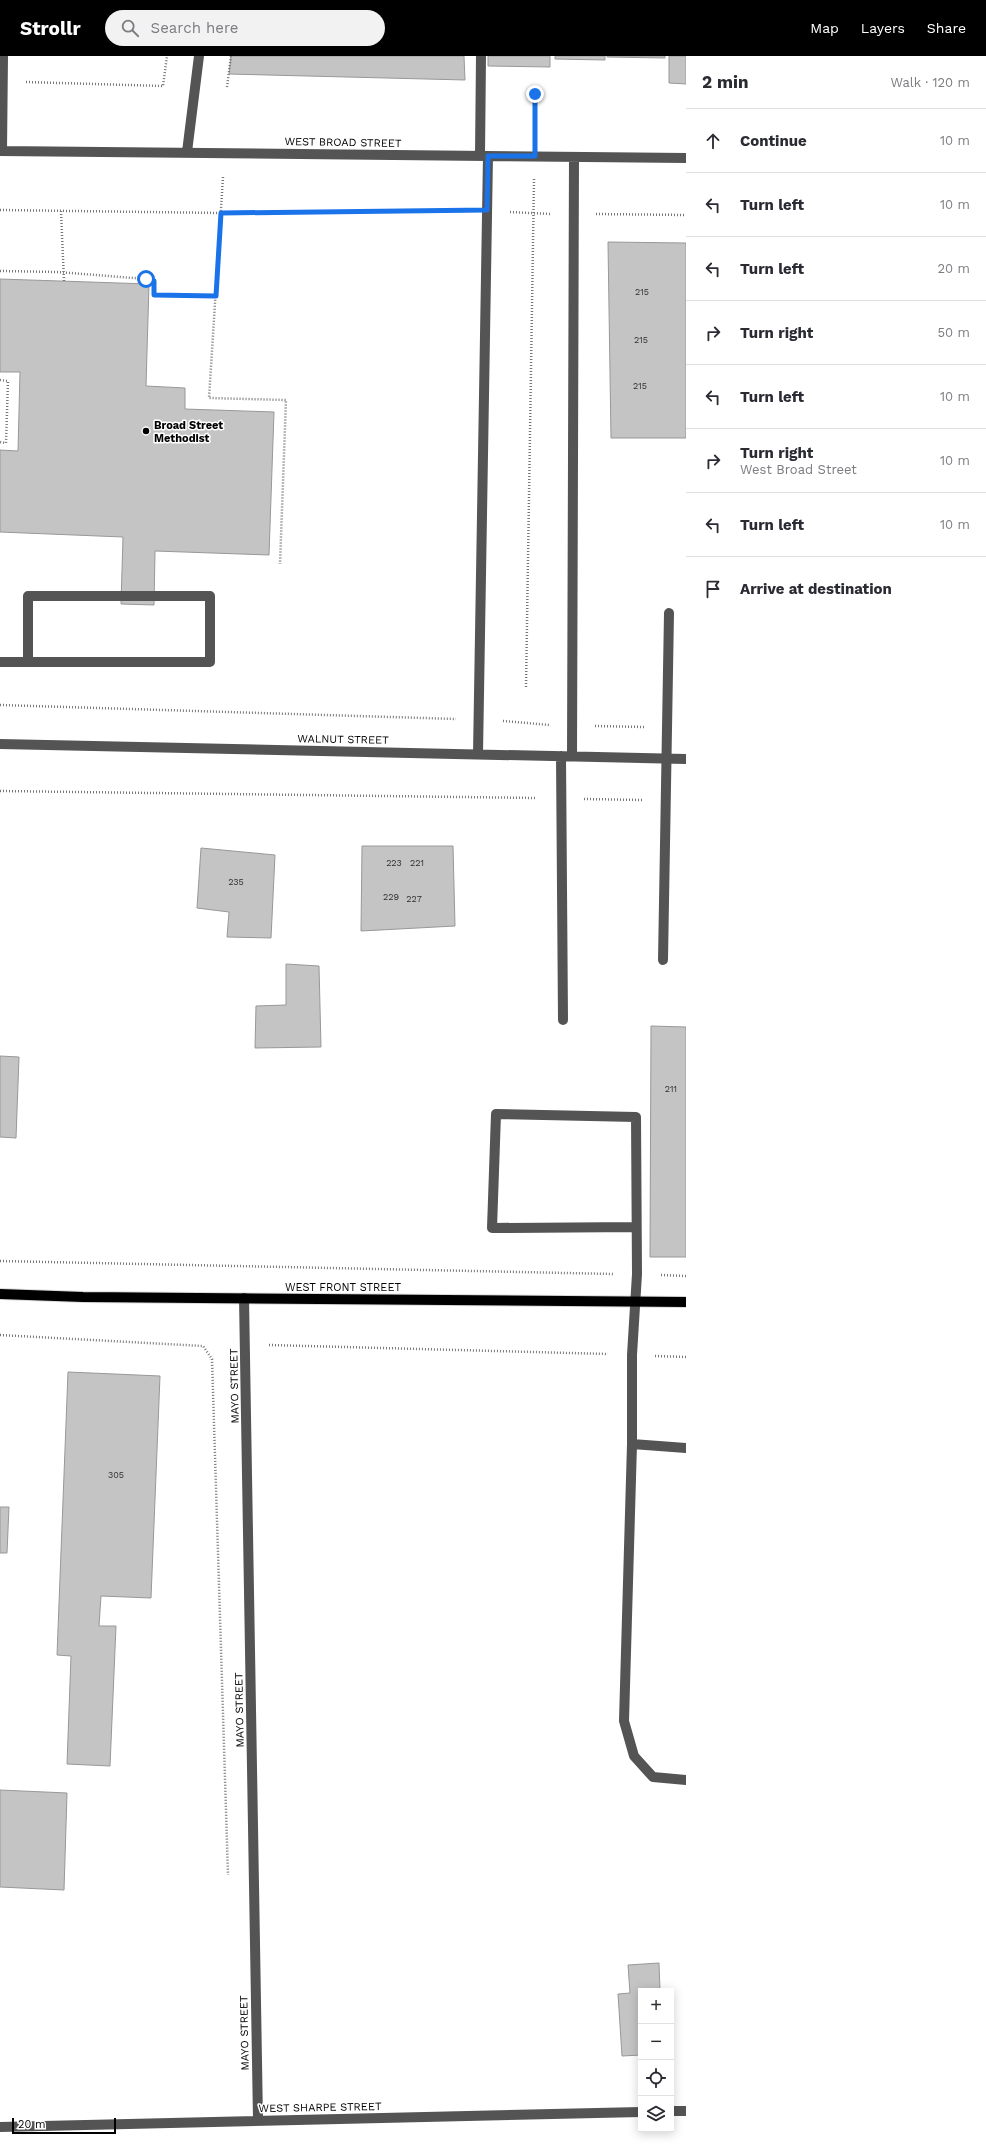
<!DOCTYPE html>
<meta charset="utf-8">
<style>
:root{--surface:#fff;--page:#f2f2f3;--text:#2b2b33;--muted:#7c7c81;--line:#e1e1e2;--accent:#000}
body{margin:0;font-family:"Work Sans",sans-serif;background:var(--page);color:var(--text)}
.controls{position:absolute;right:12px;bottom:12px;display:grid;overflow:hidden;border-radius:0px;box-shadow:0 2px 10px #0003}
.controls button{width:36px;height:36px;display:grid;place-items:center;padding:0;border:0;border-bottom:1px solid var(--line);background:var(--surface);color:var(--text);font:20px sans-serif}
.scale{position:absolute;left:12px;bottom:10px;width:104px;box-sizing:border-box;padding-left:4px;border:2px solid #000;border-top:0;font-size:11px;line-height:14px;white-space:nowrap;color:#000;-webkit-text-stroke:3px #fff;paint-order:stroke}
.stop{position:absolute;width:12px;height:12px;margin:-9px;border:3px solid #1a73e8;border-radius:50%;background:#fff}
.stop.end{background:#1a73e8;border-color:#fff;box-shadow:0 1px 4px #0008}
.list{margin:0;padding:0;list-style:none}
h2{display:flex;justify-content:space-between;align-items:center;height:52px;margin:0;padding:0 16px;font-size:17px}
h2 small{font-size:13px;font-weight:400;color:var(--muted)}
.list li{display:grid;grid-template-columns:26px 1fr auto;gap:12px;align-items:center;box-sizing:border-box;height:64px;padding:0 16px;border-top:1px solid var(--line)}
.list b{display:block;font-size:15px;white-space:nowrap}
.list p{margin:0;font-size:13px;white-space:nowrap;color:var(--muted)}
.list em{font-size:13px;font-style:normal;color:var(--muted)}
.icon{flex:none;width:22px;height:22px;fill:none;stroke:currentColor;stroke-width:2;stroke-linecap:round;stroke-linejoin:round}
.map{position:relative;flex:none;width:686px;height:2088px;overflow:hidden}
header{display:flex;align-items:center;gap:24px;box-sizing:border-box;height:56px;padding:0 20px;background:var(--accent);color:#fff}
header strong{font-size:19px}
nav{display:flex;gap:22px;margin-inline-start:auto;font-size:14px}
.search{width:280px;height:36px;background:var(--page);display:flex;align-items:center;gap:10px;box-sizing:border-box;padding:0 14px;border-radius:22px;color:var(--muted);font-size:15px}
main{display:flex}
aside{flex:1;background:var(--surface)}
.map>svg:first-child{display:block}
.building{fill:#c4c4c4;stroke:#989898}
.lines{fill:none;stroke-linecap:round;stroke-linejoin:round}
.major-casing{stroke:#dbdbdb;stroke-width:12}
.path{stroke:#767676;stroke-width:2.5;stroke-dasharray:1 2;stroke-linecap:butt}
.minor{stroke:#545454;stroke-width:10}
.major{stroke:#000;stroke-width:10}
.route{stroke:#1a73e8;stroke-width:5}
.poi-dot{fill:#000;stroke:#fff;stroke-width:1.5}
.labels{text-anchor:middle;stroke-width:3;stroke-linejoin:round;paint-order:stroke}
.number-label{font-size:9px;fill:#313131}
.street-label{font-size:11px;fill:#000;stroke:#fff}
.poi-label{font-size:11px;font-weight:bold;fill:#000;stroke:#fff;text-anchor:start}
</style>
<header>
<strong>Strollr</strong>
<div class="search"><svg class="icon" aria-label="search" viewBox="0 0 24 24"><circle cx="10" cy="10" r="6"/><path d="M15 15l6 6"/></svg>Search here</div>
<nav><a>Map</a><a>Layers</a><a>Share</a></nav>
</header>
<main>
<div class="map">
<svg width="686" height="2088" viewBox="0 0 686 2088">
<rect width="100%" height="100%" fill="#fff"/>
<path class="building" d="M 231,0 L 464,0 L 465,24 L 229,18 Z
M 488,0 L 550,0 L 550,11 L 488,10 Z
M 555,0 L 605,0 L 605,4 L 555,3 Z
M 607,0 L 665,0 L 665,2 L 607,1 Z
M 669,0 L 686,0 L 686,28 L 669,27 Z
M 608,186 L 686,187 L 686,382 L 611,382 Z
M 0,223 L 149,228 L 146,330 L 185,332 L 185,353 L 274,356 L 269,499 L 155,495 L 154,549 L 121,548 L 123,481 L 0,476 L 0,394 L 18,395 L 20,316 L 0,316 Z
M 362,790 L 453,790 L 455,870 L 361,875 Z
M 201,792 L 275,799 L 271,882 L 227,881 L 229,856 L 197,852 Z
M 286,908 L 319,910 L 321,991 L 255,992 L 256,950 L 286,949 Z
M 651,970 L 686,971 L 686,1201 L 650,1201 Z
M 0,1000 L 19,1001 L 16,1082 L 0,1081 Z
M 68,1316 L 160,1320 L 151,1542 L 101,1540 L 99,1570 L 116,1570 L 110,1710 L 67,1708 L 71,1600 L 57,1599 Z
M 0,1451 L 9,1451 L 7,1497 L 0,1497 Z
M 0,1734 L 67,1737 L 64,1834 L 0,1831 Z
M 659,1907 L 660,1935 L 641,1935 L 641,1999 L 622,2000 L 618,1938 L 630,1937 L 628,1909 Z"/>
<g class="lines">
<g class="major-casing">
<path id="major" d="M 0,1238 L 83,1241 L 686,1246"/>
</g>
<path class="path" d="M 26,26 L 163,30 L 167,0
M 227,31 L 231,0
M 535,38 L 535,76
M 223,121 L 209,342 L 286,344 L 280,508
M 0,154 L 221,157 L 463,155
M 61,155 L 64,225
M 510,156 L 551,158
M 596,158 L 686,159
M 0,215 L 58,216 L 146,223 L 154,225 L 154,239 L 216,240
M 0,324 L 8,325 L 6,387 L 0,386
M 526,631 L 534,123
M 0,649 L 456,663
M 503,665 L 550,669
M 595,670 L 644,671
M 0,735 L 537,742
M 584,743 L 643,744
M 0,1205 L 614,1218
M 661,1219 L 686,1220
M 0,1279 L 203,1290 L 212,1303 L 228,1819
M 269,1289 L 608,1298
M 655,1300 L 686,1301"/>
<path class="minor" d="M 0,95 L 686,102
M 2,95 L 3,0
M 187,96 L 199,0
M 480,99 L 481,0
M 0,606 L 210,606 L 210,540 L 28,540 L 28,606
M 0,688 L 686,703
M 478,698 L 488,100
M 561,700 L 563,964
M 572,700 L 574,101
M 663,904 L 669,557
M 636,1171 L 492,1172 L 496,1058 L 636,1061 L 637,1218 L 632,1299 L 632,1388 L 624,1665 L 634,1700 L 653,1721 L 686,1724
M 244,1242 L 258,2064
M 632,1388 L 686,1392
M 671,2055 L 686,2055
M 0,2071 L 641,2056"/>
<use href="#major" class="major"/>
</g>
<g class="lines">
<path class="route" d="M 146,223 L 154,225 L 154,239 L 216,240 L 221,157 L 487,154 L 488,100 L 535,100 L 535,38"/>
</g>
<circle class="poi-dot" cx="146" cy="375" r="4"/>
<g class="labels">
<g class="number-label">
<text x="642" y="239">215</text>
<text x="641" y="287">215</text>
<text x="640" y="333">215</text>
<text x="394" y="810">223</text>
<text x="417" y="810">221</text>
<text x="236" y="829">235</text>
<text x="391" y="844">229</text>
<text x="414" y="846">227</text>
<text x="671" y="1036">211</text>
<text x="116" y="1422">305</text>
</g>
<g class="street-label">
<text transform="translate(343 86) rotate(1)" y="4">WEST BROAD STREET</text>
<text transform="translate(343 683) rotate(1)" y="4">WALNUT STREET</text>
<text x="343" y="1235">WEST FRONT STREET</text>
<text transform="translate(234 1330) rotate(-91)" y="4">MAYO STREET</text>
<text transform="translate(239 1654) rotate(-91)" y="4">MAYO STREET</text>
<text transform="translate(244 1977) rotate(-91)" y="4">MAYO STREET</text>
<text transform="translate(320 2051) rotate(-1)" y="4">WEST SHARPE STREET</text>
</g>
<g class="poi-label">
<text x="154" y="373">Broad Street<tspan x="154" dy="13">Methodist</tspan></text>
</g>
</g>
</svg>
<div class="controls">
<button>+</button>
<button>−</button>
<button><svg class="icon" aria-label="locate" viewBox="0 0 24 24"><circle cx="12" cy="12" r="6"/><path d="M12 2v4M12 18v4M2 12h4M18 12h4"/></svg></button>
<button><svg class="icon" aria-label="layers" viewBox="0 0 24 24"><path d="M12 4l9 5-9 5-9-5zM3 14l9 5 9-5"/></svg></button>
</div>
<div class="scale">20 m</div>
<div class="stop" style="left:146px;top:223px"></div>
<div class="stop end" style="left:535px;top:38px"></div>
</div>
<aside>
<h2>2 min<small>Walk · 120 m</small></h2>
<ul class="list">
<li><svg class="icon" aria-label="ahead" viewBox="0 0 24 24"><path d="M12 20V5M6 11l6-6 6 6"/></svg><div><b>Continue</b></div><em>10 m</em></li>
<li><svg class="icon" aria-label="left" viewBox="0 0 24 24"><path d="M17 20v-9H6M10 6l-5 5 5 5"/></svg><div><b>Turn left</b></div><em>10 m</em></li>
<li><svg class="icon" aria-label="left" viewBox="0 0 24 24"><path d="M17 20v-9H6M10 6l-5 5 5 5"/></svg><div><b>Turn left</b></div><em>20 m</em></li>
<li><svg class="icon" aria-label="right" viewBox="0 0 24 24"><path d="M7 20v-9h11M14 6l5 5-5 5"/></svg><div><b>Turn right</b></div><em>50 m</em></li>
<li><svg class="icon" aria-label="left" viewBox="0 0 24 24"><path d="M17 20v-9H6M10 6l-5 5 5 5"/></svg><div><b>Turn left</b></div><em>10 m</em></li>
<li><svg class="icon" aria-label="right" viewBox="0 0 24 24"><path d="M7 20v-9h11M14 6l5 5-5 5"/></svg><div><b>Turn right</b><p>West Broad Street</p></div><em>10 m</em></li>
<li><svg class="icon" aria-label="left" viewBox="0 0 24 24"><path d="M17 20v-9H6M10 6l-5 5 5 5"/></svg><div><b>Turn left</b></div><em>10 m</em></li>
<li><svg class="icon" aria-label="arrive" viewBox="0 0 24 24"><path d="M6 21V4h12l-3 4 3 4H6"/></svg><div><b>Arrive at destination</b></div></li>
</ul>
</aside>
</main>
